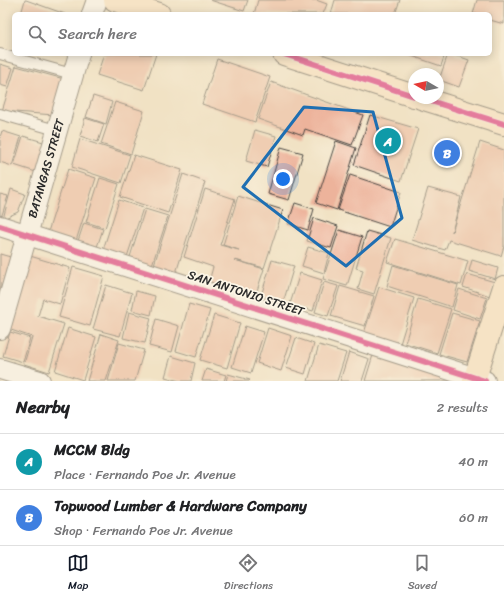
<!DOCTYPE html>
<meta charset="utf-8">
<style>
:root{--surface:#fff;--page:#f6f6f6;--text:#202124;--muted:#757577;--line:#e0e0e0;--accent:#111827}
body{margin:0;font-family:Sriracha,sans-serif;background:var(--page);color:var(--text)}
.compass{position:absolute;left:408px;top:68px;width:36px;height:36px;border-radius:50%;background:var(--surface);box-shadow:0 2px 10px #0003;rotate:279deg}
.you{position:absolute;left:283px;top:179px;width:14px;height:14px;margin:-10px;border:3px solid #fff;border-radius:50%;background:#1a73e8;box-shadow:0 0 0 6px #1a73e833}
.badge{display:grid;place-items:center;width:26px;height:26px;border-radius:50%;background:var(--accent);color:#fff;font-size:13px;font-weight:700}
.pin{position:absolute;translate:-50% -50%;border:2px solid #fff;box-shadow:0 1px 4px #0006}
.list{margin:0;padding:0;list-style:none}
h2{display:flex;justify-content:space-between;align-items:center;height:52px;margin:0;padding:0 16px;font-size:17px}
h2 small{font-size:13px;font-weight:400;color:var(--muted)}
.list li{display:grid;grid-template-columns:26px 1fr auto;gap:12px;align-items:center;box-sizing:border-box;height:56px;padding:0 16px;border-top:1px solid var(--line)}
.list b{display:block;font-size:15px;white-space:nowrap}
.list p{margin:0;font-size:13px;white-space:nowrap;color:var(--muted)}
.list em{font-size:13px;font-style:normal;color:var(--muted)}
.icon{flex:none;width:22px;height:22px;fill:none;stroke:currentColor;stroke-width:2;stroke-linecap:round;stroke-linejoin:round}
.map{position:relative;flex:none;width:504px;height:381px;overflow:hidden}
.search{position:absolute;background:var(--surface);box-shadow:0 2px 10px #0003;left:12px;right:12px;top:12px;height:44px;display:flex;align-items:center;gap:10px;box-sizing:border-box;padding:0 14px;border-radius:6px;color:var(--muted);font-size:15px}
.sheet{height:164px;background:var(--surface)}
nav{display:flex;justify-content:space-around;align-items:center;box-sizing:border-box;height:56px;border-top:1px solid var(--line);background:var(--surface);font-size:11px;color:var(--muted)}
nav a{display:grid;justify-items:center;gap:2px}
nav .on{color:var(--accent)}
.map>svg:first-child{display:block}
.building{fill:#edb39b}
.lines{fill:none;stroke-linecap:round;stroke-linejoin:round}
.lane-casing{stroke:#494642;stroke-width:12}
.street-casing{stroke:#494642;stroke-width:22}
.secondary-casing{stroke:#494642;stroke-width:24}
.lane{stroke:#fff;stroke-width:10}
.street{stroke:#fff;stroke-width:20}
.secondary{stroke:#fde5c5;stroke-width:22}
.cycleway-casing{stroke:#fcf5e5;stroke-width:8}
.cycleway{stroke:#d6006c;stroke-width:6}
.marked{fill:none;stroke:#1f6fb2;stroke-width:3;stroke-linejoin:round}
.labels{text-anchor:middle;stroke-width:3.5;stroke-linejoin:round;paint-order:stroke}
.street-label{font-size:12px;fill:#2b2b2b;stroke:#fcf5e5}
</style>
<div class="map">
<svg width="504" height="381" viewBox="0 0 504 381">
<rect width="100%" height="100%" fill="#fcf5e5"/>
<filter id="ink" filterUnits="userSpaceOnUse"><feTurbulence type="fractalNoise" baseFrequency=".025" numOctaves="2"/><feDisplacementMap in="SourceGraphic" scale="8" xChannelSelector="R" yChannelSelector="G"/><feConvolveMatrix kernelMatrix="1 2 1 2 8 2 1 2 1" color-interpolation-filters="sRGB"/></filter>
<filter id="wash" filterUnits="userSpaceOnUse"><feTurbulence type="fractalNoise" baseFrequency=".012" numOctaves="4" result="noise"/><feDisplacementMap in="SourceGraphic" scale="16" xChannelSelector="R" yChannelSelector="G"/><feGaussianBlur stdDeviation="0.9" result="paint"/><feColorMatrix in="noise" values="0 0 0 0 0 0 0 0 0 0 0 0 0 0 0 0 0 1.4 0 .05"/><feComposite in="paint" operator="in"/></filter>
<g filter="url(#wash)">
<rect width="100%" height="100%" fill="#f1e2c4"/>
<g id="blocks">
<path class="building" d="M 25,0 L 26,0 L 65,14 L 21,14 Z
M 210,0 L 248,0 L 244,11 Z
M 258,0 L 316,0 L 327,4 L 323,14 L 254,14 Z
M 335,0 L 400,0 L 395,14 L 331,14 Z
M 477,0 L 504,0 L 504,24 L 490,20 L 490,14 L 473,14 Z
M 104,54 L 156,54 L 144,90 L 97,75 Z
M 406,54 L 445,54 L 441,66 Z
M 448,54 L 452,54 L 469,60 L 459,87 L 439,80 Z
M 217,59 L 270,77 L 255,122 L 202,104 Z
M 0,64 L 13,68 L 7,87 L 0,85 Z
M 16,66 L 64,79 L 54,115 L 2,111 Z
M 271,82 L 363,115 L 352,145 L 305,129 L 303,135 L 258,119 Z
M 93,96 L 112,102 L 106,124 L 86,117 Z
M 115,102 L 144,111 L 131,154 L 101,144 Z
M 370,115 L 418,129 L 401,181 L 354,165 Z
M 85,118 L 104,124 L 98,142 L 80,136 Z
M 255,130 L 276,136 L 267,167 L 246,161 Z
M 2,131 L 21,137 L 12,166 L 0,162 L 0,137 Z
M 23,136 L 50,144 L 42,174 L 14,165 Z
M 80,139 L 130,155 L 121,183 L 72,167 Z
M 336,141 L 356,148 L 337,210 L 316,203 Z
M 480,142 L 504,150 L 504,246 L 501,256 L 449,240 L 445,250 L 412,240 L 428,188 L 461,197 L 452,232 Z
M 281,147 L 303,153 L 289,200 L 268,194 Z
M 134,155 L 182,170 L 168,213 L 120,197 Z
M 68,169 L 96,178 L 75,244 L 47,235 Z
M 183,174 L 205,182 L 174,279 L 152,271 Z
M 350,175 L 401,192 L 390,227 L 338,210 Z
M 100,178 L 119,184 L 105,228 L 86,222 Z
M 11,189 L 25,194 L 18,212 L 3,219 Z
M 205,189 L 235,199 L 220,245 L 239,250 L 223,245 L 238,196 L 283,210 L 264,268 L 235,260 L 264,269 L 254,300 L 208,285 L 213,267 L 184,257 Z
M 0,194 L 8,196 L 0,221 Z
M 119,200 L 143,208 L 126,260 L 102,253 Z
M 295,203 L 314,209 L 308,230 L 288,224 Z
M 145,209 L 168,216 L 151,268 L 129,260 Z
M 314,218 L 338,226 L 331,248 L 307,241 Z
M 84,223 L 103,229 L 95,253 L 76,247 Z
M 339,230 L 362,237 L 347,286 L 323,279 Z
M 367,231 L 391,238 L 374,294 L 358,289 L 363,270 L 356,268 Z
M 395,239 L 468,261 L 461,285 L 387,262 Z
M 308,247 L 329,253 L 324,273 L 302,266 Z
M 0,254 L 14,258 L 0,302 Z
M 30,256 L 70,268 L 60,304 L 43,299 L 38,316 L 64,324 L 49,372 L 24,364 L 32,337 L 8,329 Z
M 272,260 L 294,266 L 283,303 L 261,296 Z
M 472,260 L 498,268 L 495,279 L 469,271 Z
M 393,265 L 458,285 L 452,307 L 387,286 Z
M 73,267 L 104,276 L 90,326 L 59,317 Z
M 300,273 L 322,280 L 313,311 L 290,304 Z
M 467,274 L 495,282 L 490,296 L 463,287 Z
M 324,282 L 338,286 L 328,316 L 315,312 Z
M 106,285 L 132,293 L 120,336 L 93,329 Z
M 340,286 L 374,296 L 365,326 L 331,316 Z
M 379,287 L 414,298 L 400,344 L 364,333 Z
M 459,289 L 487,298 L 480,319 L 453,310 Z
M 136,291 L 155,296 L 151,315 L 132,310 Z
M 418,299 L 451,309 L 437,353 L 405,343 Z
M 189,304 L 210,310 L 196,357 L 176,351 Z
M 129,312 L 151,318 L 145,343 L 123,338 Z
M 452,313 L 480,321 L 467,362 L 439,354 Z
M 214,315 L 240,323 L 227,368 L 200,360 Z
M 156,319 L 179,326 L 172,352 L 149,346 Z
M 245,326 L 264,332 L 251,373 L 232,367 Z
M 68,328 L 96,337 L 83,380 L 55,371 Z
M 268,328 L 292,336 L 281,371 L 257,363 Z
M 10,332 L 30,338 L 23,362 L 3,356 Z
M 101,334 L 119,340 L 106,381 L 87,381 Z
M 296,338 L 314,344 L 305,374 L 286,368 Z
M 119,343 L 144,350 L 135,381 L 108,381 Z
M 319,345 L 346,353 L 337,381 L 308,381 Z
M 349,352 L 369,359 L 362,381 L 340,381 Z
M 373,355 L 451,380 L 450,381 L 365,381 Z
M 171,356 L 195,363 L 191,381 L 180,381 L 165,377 Z
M 206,369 L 226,375 L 224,381 L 202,381 Z
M 228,374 L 250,380 L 249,381 L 226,381 Z"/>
</g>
</g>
<g filter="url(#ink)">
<use href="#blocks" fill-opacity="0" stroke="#494642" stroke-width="1"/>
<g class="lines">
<g class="lane-casing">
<path id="lane" d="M 0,54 L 72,74
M 0,114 L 56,130"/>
</g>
<g class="street-casing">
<g id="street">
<path d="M 92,14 L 97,0"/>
<path d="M 0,226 L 485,381"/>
<path id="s1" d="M 0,329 L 79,54"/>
<path d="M 0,369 L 40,381"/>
</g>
</g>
<g class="secondary-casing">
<path id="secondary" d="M 115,0 L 159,14
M 284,54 L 414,96
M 421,98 L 504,124
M 474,381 L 504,287"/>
</g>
<use href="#lane" class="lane"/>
<use href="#street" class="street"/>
<use href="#secondary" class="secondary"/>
<g class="cycleway-casing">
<path id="cycleway" d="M 284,54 L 414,96
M 421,98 L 504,124
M 0,226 L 485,381"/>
</g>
<use href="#cycleway" class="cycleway"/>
</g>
</g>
<path d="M0 0H504V381H0ZM 304,107 L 373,112 L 402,218 L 346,266 L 243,187 Z" fill="#f1e2c4" fill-opacity=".55" fill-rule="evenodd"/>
<path class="marked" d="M 304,107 L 373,112 L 402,218 L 346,266 L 243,187 Z"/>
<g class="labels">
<g class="street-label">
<text dy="4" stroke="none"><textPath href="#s1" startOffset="167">BATANGAS STREET</textPath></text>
<text transform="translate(246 293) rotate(18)" y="4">SAN ANTONIO STREET</text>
</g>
</g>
</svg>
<svg class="compass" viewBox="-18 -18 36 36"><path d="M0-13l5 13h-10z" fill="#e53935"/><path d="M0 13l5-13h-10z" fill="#757577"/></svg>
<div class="you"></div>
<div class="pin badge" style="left:388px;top:141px;background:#0f9aa8">A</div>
<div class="pin badge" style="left:447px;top:153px;background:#3f7fe0">B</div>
<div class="search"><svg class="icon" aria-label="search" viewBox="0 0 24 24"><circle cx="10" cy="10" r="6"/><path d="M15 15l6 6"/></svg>Search here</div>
</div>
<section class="sheet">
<h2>Nearby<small>2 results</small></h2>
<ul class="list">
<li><span class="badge" style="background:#0f9aa8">A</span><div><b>MCCM Bldg</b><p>Place · Fernando Poe Jr. Avenue</p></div><em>40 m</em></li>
<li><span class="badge" style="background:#3f7fe0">B</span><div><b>Topwood Lumber &amp; Hardware Company</b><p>Shop · Fernando Poe Jr. Avenue</p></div><em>60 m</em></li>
</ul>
</section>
<nav>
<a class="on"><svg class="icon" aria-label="map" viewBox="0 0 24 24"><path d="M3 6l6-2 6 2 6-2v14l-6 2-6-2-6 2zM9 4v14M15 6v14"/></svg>Map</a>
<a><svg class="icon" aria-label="directions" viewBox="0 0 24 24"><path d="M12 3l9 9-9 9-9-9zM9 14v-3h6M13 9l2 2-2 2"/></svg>Directions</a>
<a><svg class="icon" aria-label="saved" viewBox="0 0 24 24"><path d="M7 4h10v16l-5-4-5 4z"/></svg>Saved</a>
</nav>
